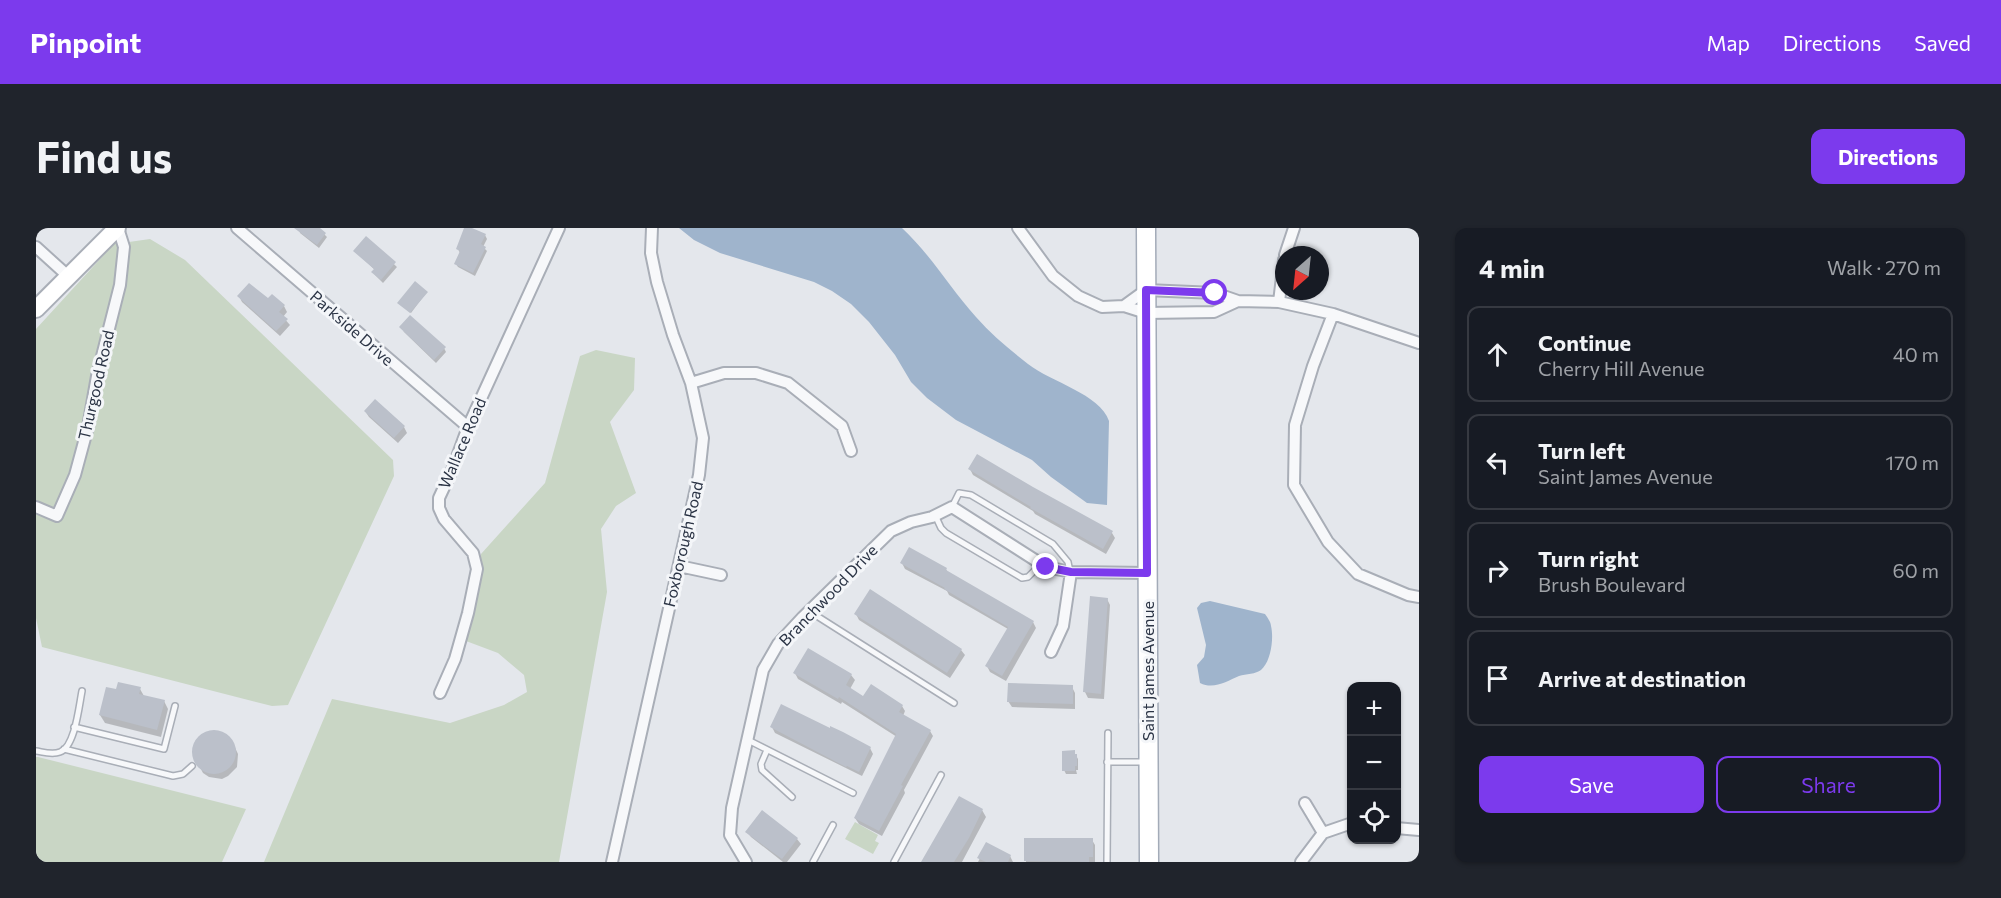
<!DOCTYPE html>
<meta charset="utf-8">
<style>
:root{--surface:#171b24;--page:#20242c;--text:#f1f3f6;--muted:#9ea1a6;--line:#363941;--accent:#7c3aed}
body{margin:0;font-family:Commissioner,sans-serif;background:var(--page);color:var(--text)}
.controls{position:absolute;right:18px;bottom:18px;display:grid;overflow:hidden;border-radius:12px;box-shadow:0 2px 4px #0004}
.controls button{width:54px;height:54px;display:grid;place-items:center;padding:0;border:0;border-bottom:2px solid var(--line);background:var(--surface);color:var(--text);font:30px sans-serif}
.compass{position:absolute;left:1239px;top:18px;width:54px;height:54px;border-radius:50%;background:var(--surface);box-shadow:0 2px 4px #0004;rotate:207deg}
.stop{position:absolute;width:18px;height:18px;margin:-14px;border:4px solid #7c3aed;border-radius:50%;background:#fff}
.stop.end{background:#7c3aed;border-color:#fff;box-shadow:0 2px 6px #0008}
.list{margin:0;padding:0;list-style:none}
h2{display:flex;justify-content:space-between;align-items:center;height:78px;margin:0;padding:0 24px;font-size:26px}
h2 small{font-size:20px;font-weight:400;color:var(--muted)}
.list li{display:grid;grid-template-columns:39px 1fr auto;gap:18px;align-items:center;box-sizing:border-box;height:96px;margin:0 12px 12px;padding:0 12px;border:2px solid var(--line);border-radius:12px}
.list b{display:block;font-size:22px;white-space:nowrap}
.list p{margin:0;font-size:20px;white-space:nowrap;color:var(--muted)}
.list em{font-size:20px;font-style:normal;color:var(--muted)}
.actions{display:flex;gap:12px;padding:18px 24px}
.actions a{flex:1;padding:14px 0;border:2px solid var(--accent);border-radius:12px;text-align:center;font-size:21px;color:var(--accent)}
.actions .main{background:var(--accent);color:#fff}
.icon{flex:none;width:33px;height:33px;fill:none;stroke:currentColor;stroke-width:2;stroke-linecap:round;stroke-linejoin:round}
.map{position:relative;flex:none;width:1383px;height:634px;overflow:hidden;border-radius:12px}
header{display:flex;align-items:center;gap:36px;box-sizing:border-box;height:84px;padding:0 30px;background:var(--accent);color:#fff}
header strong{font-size:28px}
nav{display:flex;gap:33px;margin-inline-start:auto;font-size:21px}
.intro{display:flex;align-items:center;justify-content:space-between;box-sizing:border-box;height:144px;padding:0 36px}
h1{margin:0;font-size:42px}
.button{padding:15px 27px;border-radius:12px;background:var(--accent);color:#fff;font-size:21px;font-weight:700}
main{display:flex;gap:36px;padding:0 36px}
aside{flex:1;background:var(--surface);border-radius:12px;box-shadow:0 2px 4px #0004}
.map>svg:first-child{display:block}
.green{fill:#c9d6c5}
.water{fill:#9fb4cc}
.shadow{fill:#0003}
.building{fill:#bbc0ca}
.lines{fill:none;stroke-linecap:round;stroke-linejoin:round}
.lane-casing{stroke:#a9aeb7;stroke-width:8}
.street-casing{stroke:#a9aeb7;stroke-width:14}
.secondary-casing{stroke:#a9aeb7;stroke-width:20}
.primary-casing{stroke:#a3abb8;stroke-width:21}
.lane{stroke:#f7f8fa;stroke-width:5}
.street{stroke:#f7f8fa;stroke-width:10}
.secondary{stroke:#fff;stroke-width:16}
.primary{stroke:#fff;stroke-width:18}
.route{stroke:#7c3aed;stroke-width:8}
.labels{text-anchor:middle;stroke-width:6;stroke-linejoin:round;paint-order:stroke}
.street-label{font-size:16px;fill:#2b3445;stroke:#f4f6f9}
</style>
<header>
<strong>Pinpoint</strong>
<nav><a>Map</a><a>Directions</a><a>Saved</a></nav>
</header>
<div class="intro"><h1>Find us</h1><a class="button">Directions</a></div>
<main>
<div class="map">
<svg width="1383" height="634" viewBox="0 0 1383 634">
<rect width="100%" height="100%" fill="#e4e7ec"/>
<path class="green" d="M 87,6 L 93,14 L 114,11 L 149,32 L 357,232 L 358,248 L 252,477 L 236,478 L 6,419 L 0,390 L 0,101 Z
M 560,122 L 599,130 L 598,162 L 574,194 L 600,265 L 580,278 L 565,301 L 571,364 L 523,634 L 228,634 L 296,471 L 414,495 L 468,477 L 491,464 L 488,447 L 462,425 L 430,413 L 445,326 L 509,255 L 544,128 Z
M 0,529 L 2,529 L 210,581 L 186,634 L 0,634 Z
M 819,594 L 842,607 L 839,613 L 843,615 L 837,626 L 809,611 Z"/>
<path class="water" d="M 643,0 L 866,0 C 895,27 914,60 940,89 C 956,107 974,122 992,136 C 1015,154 1064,166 1073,193 L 1071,277 L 1051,275 L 1015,249 L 996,232 L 920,192 L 891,170 L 875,154 L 859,127 L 833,94 L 815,76 L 796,63 L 778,54 L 684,25 L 658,12 Z
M 1174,373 L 1229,386 C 1231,389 1235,394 1235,398 C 1238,410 1235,434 1225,442 C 1220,446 1210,446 1203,448 C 1191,453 1178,462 1164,455 L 1161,437 L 1168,429 L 1170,417 L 1161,380 L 1165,375 Z"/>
<path class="shadow" d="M 263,0 L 282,0 L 291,9 L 283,20 L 264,5 Z
M 429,0 L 449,7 L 451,11 L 447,19 L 451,23 L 439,48 L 422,39 L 420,36 L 424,25 L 422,21 Z
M 330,10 L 361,39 L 347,55 L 339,47 L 337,44 L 339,42 L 319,23 Z
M 390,65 L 375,85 L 364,76 Z
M 203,68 L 233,72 L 248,78 L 251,84 L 247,89 L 254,97 L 244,108 L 206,74 Z
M 367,103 L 408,120 L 410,124 L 400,135 Z
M 329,183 L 368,199 L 371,205 L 362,215 L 333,189 Z
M 934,241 L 1076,305 L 1079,310 L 1070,326 L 999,286 L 997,283 L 937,247 Z
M 866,335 L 910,341 L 912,345 L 997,394 L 1000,400 L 970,453 L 954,444 L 951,438 L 972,401 L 913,367 L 911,363 L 869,341 Z
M 1071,371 L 1074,377 L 1068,471 L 1052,470 L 1049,464 Z
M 820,386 L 925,422 L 929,427 L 914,450 L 823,392 Z
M 759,445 L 815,447 L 819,452 L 814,461 L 828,470 L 866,478 L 869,483 L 867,488 L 894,503 L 897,508 L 868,562 L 869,565 L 846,608 L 823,596 L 819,590 L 861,509 L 806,474 L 805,476 L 762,451 Z
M 1036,459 L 1039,465 L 1039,481 L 976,479 L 972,473 Z
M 104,461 L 108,468 L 128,473 L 132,481 L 125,509 L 69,495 L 64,487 L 81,463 Z
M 736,499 L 834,520 L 837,526 L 826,548 L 739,505 Z
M 172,504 L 186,505 L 196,513 L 202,526 L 201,539 L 192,548 L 186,551 L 173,549 L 167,545 L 157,526 L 160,512 Z
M 1038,524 L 1042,531 L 1042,542 L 1040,542 L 1041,546 L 1030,546 L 1028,542 Z
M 946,582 L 950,589 L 926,634 L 887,634 Z
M 711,604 L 761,611 L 765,616 L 751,634 L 747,634 L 715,609 Z
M 1056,612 L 1059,617 L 1059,634 L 990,634 L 990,632 Z
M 951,616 L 974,628 L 977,634 L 942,634 Z"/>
<path class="building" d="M 258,0 L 284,0 L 290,5 L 281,17 Z
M 428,0 L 436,0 L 450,6 L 445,16 L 450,19 L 437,45 L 418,36 L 424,23 L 420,21 Z
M 330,8 L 360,34 L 345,52 L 335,44 L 338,41 L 317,23 Z
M 379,53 L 392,64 L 374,85 L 361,75 Z
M 213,55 L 232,70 L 236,66 L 249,77 L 243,84 L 252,91 L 240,103 L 201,68 Z
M 374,87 L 410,119 L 398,132 L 363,99 Z
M 339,171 L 369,198 L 358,210 L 328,183 Z
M 941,226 L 997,259 L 1077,303 L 1067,321 L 994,280 L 995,279 L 932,241 Z
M 873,319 L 911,340 L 910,342 L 998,393 L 966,448 L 949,438 L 972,399 L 908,361 L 909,360 L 864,335 Z
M 834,361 L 926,421 L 911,445 L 818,386 Z
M 1054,368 L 1072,370 L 1065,466 L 1047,464 Z
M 772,420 L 816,446 L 810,457 L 827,468 L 835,456 L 867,477 L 863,484 L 895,502 L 865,557 L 867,558 L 843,603 L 818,590 L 860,506 L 803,469 L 802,471 L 757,445 Z
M 82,454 L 105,459 L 103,466 L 129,472 L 121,502 L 63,487 L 70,459 L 80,461 Z
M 972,455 L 1037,457 L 1037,476 L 971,474 Z
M 745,476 L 794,500 L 794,498 L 807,504 L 835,519 L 823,544 L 811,538 L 810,539 L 734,499 Z
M156 524a22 22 0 1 1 44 0a22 22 0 1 1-44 0Z
M 1039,522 L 1039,526 L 1041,526 L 1041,538 L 1039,538 L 1039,543 L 1026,543 L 1026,523 Z
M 923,568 L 947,581 L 933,610 L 918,634 L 885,634 Z
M 726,582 L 762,610 L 746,631 L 709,604 Z
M 988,610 L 1057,610 L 1057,629 L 1053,629 L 1053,634 L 988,633 Z
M 950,614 L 975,627 L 972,634 L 950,634 L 941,630 Z"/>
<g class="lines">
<g class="lane-casing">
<path id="lane" d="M 916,279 L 923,265 L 935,267 L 1017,316 L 1032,334 L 1034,344
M 899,287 L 905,300 L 910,305 L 986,350 L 992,349 L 1005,336
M 773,383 L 918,475
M 38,499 L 128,521 L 139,478
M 712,512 L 817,565
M 28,521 L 137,548 L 147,546 L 156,538
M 731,522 L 725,536 L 726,542 L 756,569
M 0,523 C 7,524 16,527 24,524 C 39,519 43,478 46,463
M 1071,534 L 1109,534
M 777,634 L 797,597
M 858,634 L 905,547
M 1071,634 L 1072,505"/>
</g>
<g class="street-casing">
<path id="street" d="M 201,0 L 432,199
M 982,0 L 1017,48 L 1042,68 L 1066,79 L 1088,78 L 1110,85 L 1178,84 L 1202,73
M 0,19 L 32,48
M 1249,27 L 1258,0
M 1243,74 L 1248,32
M 1088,78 L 1110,62 L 1179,65 L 1202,73 L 1243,74 L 1297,86 L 1383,115
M 1297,86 L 1277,138 L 1259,197 L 1258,257 L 1292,314 L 1322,346 L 1372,367 L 1383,369
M 655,155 L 688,145 L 720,145 L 752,155 L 806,198 L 815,223
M 0,279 L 21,288 L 39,247 L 52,199 L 61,148 L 84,57 L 88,19 L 82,0
M 643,338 L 685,347
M 1015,424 L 1027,398 L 1035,344
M 404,465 L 419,431 L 432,385 L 441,341 L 437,325 L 408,291 L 403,280 L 403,270 L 417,240 L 432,199 L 523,0
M 1269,575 L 1287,605
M 1360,600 L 1383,602
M 576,634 L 663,247 L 667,210 L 655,155 L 637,107 L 621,54 L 615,25 L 616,0
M 710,634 L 694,607 L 696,580 L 727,442 L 742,416 L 767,389 L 855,303 L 875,294 L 896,289 L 916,279 L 1010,339 L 1035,344 L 1111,345
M 1265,634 L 1287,605 L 1316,595"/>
</g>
<g class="secondary-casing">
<path id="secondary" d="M 0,81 L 81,0"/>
</g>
<g class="primary-casing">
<path id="primary" d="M 1110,0 L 1113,634"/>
</g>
<use href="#lane" class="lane"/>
<use href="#street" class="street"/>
<use href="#secondary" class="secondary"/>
<use href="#primary" class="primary"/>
</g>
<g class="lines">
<path class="route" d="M 1010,339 L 1035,344 L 1111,345 L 1110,62 L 1179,65"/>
</g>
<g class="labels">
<g class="street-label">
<text transform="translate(316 100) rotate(41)" y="6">Parkside Drive</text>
<text transform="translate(60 157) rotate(-77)" y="6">Thurgood Road</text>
<text transform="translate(426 215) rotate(-67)" y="6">Wallace Road</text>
<text transform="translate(647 316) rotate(-77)" y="6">Foxborough Road</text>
<text transform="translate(792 367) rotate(-46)" y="6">Branchwood Drive</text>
<text transform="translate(1112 443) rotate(-90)" y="6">Saint James Avenue</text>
</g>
</g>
</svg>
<div class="controls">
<button>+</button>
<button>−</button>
<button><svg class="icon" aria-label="locate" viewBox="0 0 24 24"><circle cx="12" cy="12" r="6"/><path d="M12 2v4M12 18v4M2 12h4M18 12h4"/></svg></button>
</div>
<svg class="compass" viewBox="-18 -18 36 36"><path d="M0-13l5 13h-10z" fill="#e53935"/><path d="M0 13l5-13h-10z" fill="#9ea1a6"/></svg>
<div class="stop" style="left:1179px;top:65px"></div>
<div class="stop end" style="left:1010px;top:339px"></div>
</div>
<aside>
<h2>4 min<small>Walk · 270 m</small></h2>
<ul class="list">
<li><svg class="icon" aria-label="ahead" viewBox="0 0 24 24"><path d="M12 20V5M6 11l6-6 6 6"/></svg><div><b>Continue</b><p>Cherry Hill Avenue</p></div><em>40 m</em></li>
<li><svg class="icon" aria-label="left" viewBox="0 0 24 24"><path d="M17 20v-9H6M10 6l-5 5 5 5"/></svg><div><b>Turn left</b><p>Saint James Avenue</p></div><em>170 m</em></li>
<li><svg class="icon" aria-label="right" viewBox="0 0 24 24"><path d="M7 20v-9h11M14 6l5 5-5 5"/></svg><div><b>Turn right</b><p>Brush Boulevard</p></div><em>60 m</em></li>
<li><svg class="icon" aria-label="arrive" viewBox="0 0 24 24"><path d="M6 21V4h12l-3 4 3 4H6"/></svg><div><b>Arrive at destination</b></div></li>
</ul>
<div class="actions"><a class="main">Save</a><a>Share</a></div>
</aside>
</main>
